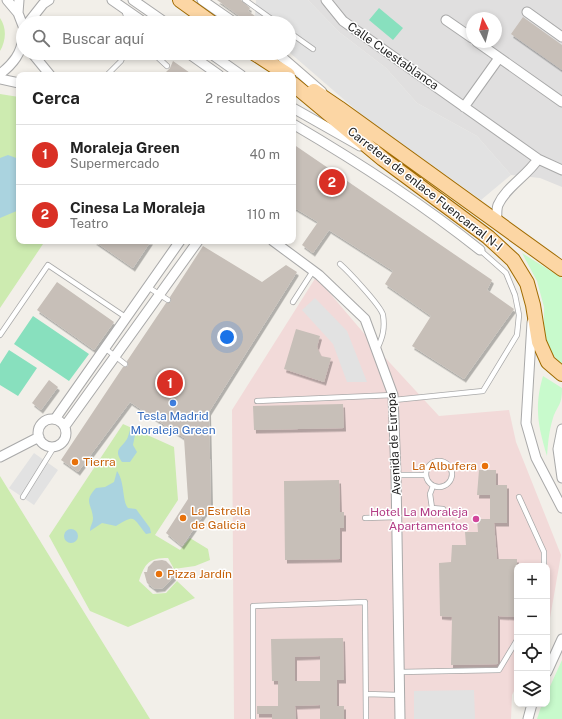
<!DOCTYPE html>
<html lang="es">
<meta charset="utf-8">
<style>
:root{--surface:#fff;--page:#f2f2f2;--text:#222;--muted:#767676;--line:#e0e0e0;--accent:#d93025}
body{margin:0;font-family:"Public Sans",sans-serif;background:var(--page);color:var(--text)}
.controls{position:absolute;right:12px;bottom:12px;display:grid;overflow:hidden;border-radius:8px;box-shadow:0 2px 6px #0003}
.controls button{width:36px;height:36px;display:grid;place-items:center;padding:0;border:0;border-bottom:1px solid var(--line);background:var(--surface);color:var(--text);font:20px sans-serif}
.compass{position:absolute;left:466px;top:12px;width:36px;height:36px;border-radius:50%;background:var(--surface);box-shadow:0 2px 6px #0003;rotate:353deg}
.you{position:absolute;left:227px;top:337px;width:14px;height:14px;margin:-10px;border:3px solid #fff;border-radius:50%;background:#1a73e8;box-shadow:0 0 0 6px #1a73e833}
.badge{display:grid;place-items:center;width:26px;height:26px;border-radius:50%;background:var(--accent);color:#fff;font-size:13px;font-weight:700}
.pin{position:absolute;translate:-50% -50%;border:2px solid #fff;box-shadow:0 1px 4px #0006}
.list{margin:0;padding:0;list-style:none}
h2{display:flex;justify-content:space-between;align-items:center;height:52px;margin:0;padding:0 16px;font-size:17px}
h2 small{font-size:13px;font-weight:400;color:var(--muted)}
.list li{display:grid;grid-template-columns:26px 1fr auto;gap:12px;align-items:center;box-sizing:border-box;height:60px;padding:0 16px;border-top:1px solid var(--line)}
.list b{display:block;font-size:15px;white-space:nowrap}
.list p{margin:0;font-size:13px;white-space:nowrap;color:var(--muted)}
.list em{font-size:13px;font-style:normal;color:var(--muted)}
.icon{flex:none;width:22px;height:22px;fill:none;stroke:currentColor;stroke-width:2;stroke-linecap:round;stroke-linejoin:round}
.map{position:relative;flex:none;width:562px;height:719px;overflow:hidden}
.search{position:absolute;background:var(--surface);box-shadow:0 2px 6px #0003;left:16px;top:16px;width:280px;height:44px;display:flex;align-items:center;gap:10px;box-sizing:border-box;padding:0 14px;border-radius:22px;color:var(--muted);font-size:15px}
.panel{position:absolute;background:var(--surface);box-shadow:0 2px 6px #0003;left:16px;top:72px;width:280px;height:172px;border-radius:8px}
.map>svg:first-child{display:block}
.residential{fill:#e0dfdf;fill-rule:evenodd}
.commercial{fill:#f2dad9}
.grass{fill:#cdebb0}
.park{fill:#c8facc}
.pitch{fill:#88e0be}
.parking{fill:#e2e2e2}
.water{fill:#aad3df}
.building{fill:#c7bfb8;fill-rule:evenodd;filter:url(#shadow)}
.lines{fill:none;stroke-linecap:round;stroke-linejoin:round}
.service-casing{stroke:#a9a9a9;stroke-width:6}
.minor-casing{stroke:#a9a9a9;stroke-width:11}
.primary-casing{stroke:#a06b00;stroke-width:16}
.service{stroke:#fff;stroke-width:4.5}
.minor{stroke:#fff;stroke-width:9}
.primary{stroke:#fcd6a4;stroke-width:14}
.shop-dot{fill:#3f7fe0;stroke:#fff;stroke-width:1.5}
.food-dot{fill:#e8710a;stroke:#fff;stroke-width:1.5}
.hotel-dot{fill:#d1479c;stroke:#fff;stroke-width:1.5}
.labels{text-anchor:middle;stroke-width:3;stroke-linejoin:round;paint-order:stroke}
.street-label{font-size:12px;fill:#222;stroke:#fff}
.shop-label{font-size:12px;fill:#366cbe;stroke:#fff}
.food-label{font-size:12px;fill:#c56008;stroke:#fff;text-anchor:start}
.hotel-label{font-size:12px;fill:#b23c85;stroke:#fff;text-anchor:end}
</style>
<div class="map">
<svg width="562" height="719" viewBox="0 0 562 719">
<defs>
<filter id="shadow"><feDropShadow dx="2" dy="3.5" stdDeviation="0" flood-color="#0004"/></filter>
</defs>
<rect width="100%" height="100%" fill="#f2efe9"/>
<path class="residential" d="M 308,0 L 562,0 L 562,187 L 540,178 L 511,175 L 477,136 L 417,103 L 386,68 L 339,32 ZM 472,18 L 496,18 L 496,42 L 472,42 Z"/>
<path class="commercial" d="M 316,277 L 379,351 L 439,416 L 509,410 L 516,442 L 561,555 L 550,618 L 547,623 L 547,566 L 517,566 L 517,685 L 512,695 L 511,719 L 234,719 L 232,410 Z"/>
<path class="grass" d="M 0,18 C 7,28 6,41 0,51 Z
M 0,94 L 19,97 L 19,241 L 45,241 L 0,308 Z
M 123,424 L 174,447 L 178,500 L 155,535 L 180,550 L 190,538 L 208,549 L 210,560 L 195,566 L 174,569 L 168,558 C 149,558 145,563 139,581 L 153,594 L 166,593 L 177,581 L 195,598 L 128,627 L 90,611 L 49,536 Z
M 0,476 L 150,719 L 0,719 Z"/>
<path class="park" d="M 522,253 L 562,278 L 562,365 L 547,348 L 544,332 L 544,307 L 537,281 Z
M 543,376 L 562,388 C 562,406 558,404 553,418 C 549,431 548,443 547,456 C 538,426 534,407 543,376 Z
M 562,660 L 562,719 L 537,719 L 542,704 L 547,704 L 547,693 Z"/>
<path class="pitch" d="M 379,8 L 403,28 L 393,40 L 369,20 Z
M 33,316 L 89,354 L 69,381 L 14,344 Z
M 9,350 L 37,368 L 18,396 L 0,385 L 0,364 Z"/>
<path class="parking" d="M 256,0 L 308,0 L 339,32 L 386,68 L 417,103 L 477,136 L 511,175 L 481,200 L 363,116 L 289,52 L 289,23 L 250,23 L 255,16 Z
M 315,298 L 347,331 L 367,382 L 347,382 L 333,344 L 302,310 Z
M 34,453 L 58,470 L 34,505 L 9,488 Z
M 474,690 L 475,719 L 414,719 L 414,691 Z"/>
<path class="water" d="M 8,155 L 19,159 L 19,210 L 0,218 L 0,158 Z
M 134,429 L 135,435 L 133,445 L 137,452 L 130,462 L 122,462 C 113,449 121,449 127,439 C 128,437 129,433 130,430 Z
M 117,471 C 125,482 122,501 128,508 L 136,509 L 150,528 L 151,533 L 146,534 C 132,517 136,514 116,526 L 102,523 L 90,531 C 90,526 93,523 93,518 C 92,504 83,502 96,488 L 105,487 L 114,482 Z
M64 536a7 7 0 1 1 14 0a7 7 0 1 1-14 0Z"/>
<path class="building" d="M 217,0 L 241,0 L 250,8 L 248,11 L 255,16 L 249,23 Z
M 523,17 L 562,45 L 562,70 L 511,34 Z
M 173,61 L 193,75 L 163,75 L 170,68 Z
M 293,144 L 492,280 L 487,290 L 514,309 L 464,379 L 412,346 L 431,316 L 385,284 L 393,271 L 329,230 L 313,253 L 302,245 L 318,222 L 293,207 Z
M 94,241 L 151,241 L 133,268 Z
M 203,246 L 262,282 L 286,265 L 297,272 L 209,412 L 211,504 L 182,546 L 166,533 L 188,499 L 184,438 L 130,402 L 78,472 L 61,460 L 123,367 L 128,366 L 127,361 L 166,303 L 171,302 L 170,297 Z
M 57,282 L 114,322 L 94,350 L 37,310 Z
M 296,329 L 320,336 L 317,347 L 321,356 L 331,358 L 324,382 L 284,369 Z
M 49,380 L 58,387 L 41,410 L 32,403 Z
M 343,404 L 344,428 L 254,430 L 253,406 Z
M 479,470 L 496,470 L 496,485 L 507,485 L 507,523 L 494,523 L 497,559 L 517,559 L 517,617 L 498,616 L 498,664 L 451,665 L 452,617 L 440,616 L 439,563 L 451,562 L 452,545 L 466,545 L 465,532 L 478,532 L 477,519 L 490,519 L 490,495 L 477,495 Z
M 339,480 L 340,512 L 344,512 L 344,528 L 340,528 L 340,559 L 285,560 L 284,481 Z
M 162,560 L 166,561 L 172,567 L 174,577 L 163,588 L 155,589 L 147,583 L 144,572 L 147,572 L 148,567 L 154,561 Z
M 343,638 L 344,680 L 337,680 L 337,706 L 344,706 L 344,719 L 320,719 L 320,705 L 295,706 L 296,719 L 272,719 L 272,714 L 257,714 L 257,706 L 278,706 L 278,681 L 272,681 L 271,639 ZM 320,656 L 320,681 L 295,681 L 295,657 Z"/>
<g class="lines">
<g class="service-casing">
<path id="service" d="M 245,0 L 277,23
M 124,9 L 128,23
M 289,32 L 313,49
M 153,53 L 167,66
M 107,75 L 121,61 L 124,53
M 340,264 C 348,271 381,306 383,315 C 385,328 383,337 377,349
M 148,287 L 168,300
M 293,302 L 313,271
M 0,335 L 48,265 L 127,318
M 106,349 L 125,364
M 394,400 L 483,391 L 517,335 L 519,315 L 515,295 L 506,273 L 480,250
M 257,401 L 393,395
M426 474a13 13 0 1 1 26 0a13 13 0 1 1-26 0Z
M 396,475 L 426,475
M 433,486 L 430,494 L 432,508 L 443,509
M 23,497 L 54,447
M 519,497 L 544,552 L 544,566
M 365,518 L 397,517
M 400,672 L 499,670 L 517,640
M 366,694 L 400,695
M 253,719 L 253,606 L 365,602 L 366,719"/>
</g>
<g class="minor-casing">
<path id="minor" d="M 7,0 L 18,13 L 23,26
M 112,0 L 145,23
M 133,0 L 166,23
M 202,0 L 235,23
M 326,0 L 343,21 L 538,159 L 562,170
M 527,12 L 562,37
M 18,13 L 19,0
M 446,20 L 472,38
M 28,23 L 43,4 L 49,0
M 477,42 L 562,102
M 32,53 L 50,75
M 188,53 L 219,75
M 210,53 L 241,75
M 277,53 L 322,92
M 0,74 C 13,64 22,53 23,36
M 0,79 L 19,83
M 464,107 L 499,58
M 293,108 L 360,146
M 293,124 C 358,162 421,203 480,250
M 497,224 C 497,218 496,210 498,205 C 506,187 527,176 538,159
M 273,241 L 319,275 L 365,319 L 393,395 L 396,475 L 400,719
M 532,322 L 526,423 L 536,458 L 562,508
M 55,419 L 180,241
M38 433a14 14 0 1 1 28 0a14 14 0 1 1-28 0Z
M 65,426 L 198,241
M 562,429 L 558,449 L 562,478
M 0,457 L 39,437
M 547,672 L 562,639
M 528,719 L 532,704"/>
</g>
<g class="primary-casing">
<path id="primary" d="M 180,0 L 212,23
M 254,53 L 288,75
M 293,84 L 383,159 L 488,237 L 513,260 L 527,283 L 533,305 L 539,342 L 548,362 L 562,374
M 314,91 L 339,108 L 562,269"/>
</g>
<use href="#service" class="service"/>
<use href="#minor" class="minor"/>
<use href="#primary" class="primary"/>
</g>
<circle class="shop-dot" cx="173" cy="403" r="4"/>
<g class="food-dot">
<circle cx="75" cy="462" r="4"/>
<circle cx="485" cy="466" r="4"/>
<circle cx="183" cy="518" r="4"/>
<circle cx="159" cy="574" r="4"/>
</g>
<circle class="hotel-dot" cx="476" cy="519" r="4"/>
<g class="labels">
<g class="street-label">
<text transform="translate(393 56) rotate(35)" y="4">Calle Cuestablanca</text>
<text transform="translate(425 189) rotate(38)" y="4">Carretera de enlace Fuencarral N-I</text>
<text transform="translate(394 444) rotate(-93)" y="4">Avenida de Europa</text>
</g>
<g class="shop-label">
<text x="173" y="420">Tesla Madrid<tspan x="173" dy="14">Moraleja Green</tspan></text>
</g>
<g class="food-label">
<text x="83" y="466">Tierra</text>
<text x="477" y="470" text-anchor="end">La Albufera</text>
<text x="191" y="515">La Estrella<tspan x="191" dy="14">de Galicia</tspan></text>
<text x="167" y="578">Pizza Jardín</text>
</g>
<g class="hotel-label">
<text x="468" y="516">Hotel La Moraleja<tspan x="468" dy="14">Apartamentos</tspan></text>
</g>
</g>
</svg>
<div class="controls">
<button>+</button>
<button>−</button>
<button><svg class="icon" aria-label="locate" viewBox="0 0 24 24"><circle cx="12" cy="12" r="6"/><path d="M12 2v4M12 18v4M2 12h4M18 12h4"/></svg></button>
<button><svg class="icon" aria-label="layers" viewBox="0 0 24 24"><path d="M12 4l9 5-9 5-9-5zM3 14l9 5 9-5"/></svg></button>
</div>
<svg class="compass" viewBox="-18 -18 36 36"><path d="M0-13l5 13h-10z" fill="#e53935"/><path d="M0 13l5-13h-10z" fill="#767676"/></svg>
<div class="you"></div>
<div class="pin badge" style="left:170px;top:383px">1</div>
<div class="pin badge" style="left:332px;top:182px">2</div>
<div class="search"><svg class="icon" aria-label="search" viewBox="0 0 24 24"><circle cx="10" cy="10" r="6"/><path d="M15 15l6 6"/></svg>Buscar aquí</div>
<section class="panel">
<h2>Cerca<small>2 resultados</small></h2>
<ul class="list">
<li><span class="badge">1</span><div><b>Moraleja Green</b><p>Supermercado</p></div><em>40 m</em></li>
<li><span class="badge">2</span><div><b>Cinesa La Moraleja</b><p>Teatro</p></div><em>110 m</em></li>
</ul>
</section>
</div>
